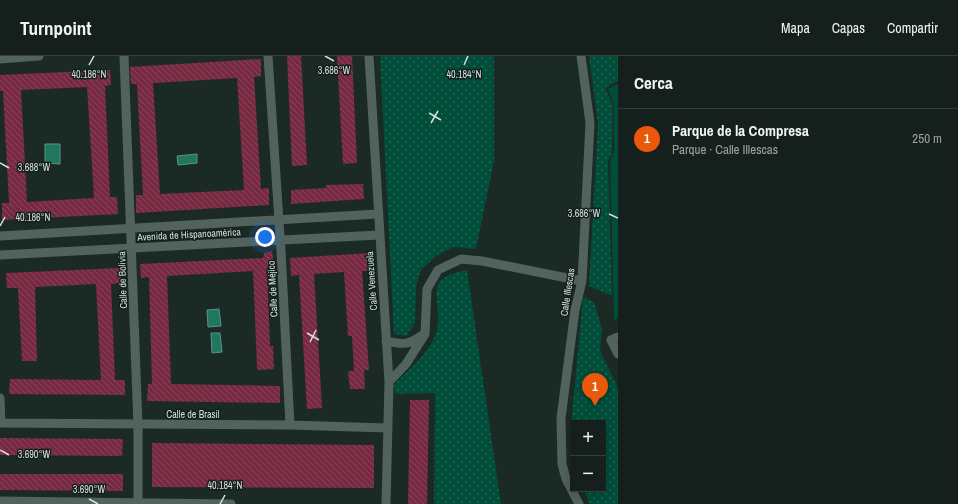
<!DOCTYPE html>
<html lang="es">
<meta charset="utf-8">
<style>
:root{--surface:#15201c;--page:#222d29;--text:#f1f3f6;--muted:#9da3a3;--line:#343e3b;--accent:#ea580c}
body{margin:0;font-family:"Archivo Narrow",sans-serif;background:var(--page);color:var(--text)}
.controls{position:absolute;right:12px;bottom:12px;display:grid;overflow:hidden;border-radius:0px;box-shadow:0 2px 10px #0003}
.controls button{width:36px;height:36px;display:grid;place-items:center;padding:0;border:0;border-bottom:1px solid var(--line);background:var(--surface);color:var(--text);font:20px sans-serif}
.you{position:absolute;left:265px;top:181px;width:14px;height:14px;margin:-10px;border:3px solid #fff;border-radius:50%;background:#1a73e8;box-shadow:0 0 0 6px #1a73e833}
.badge{display:grid;place-items:center;width:26px;height:26px;border-radius:50%;background:var(--accent);color:#fff;font-size:13px;font-weight:700}
.pin{position:absolute;translate:-50% -33px;filter:drop-shadow(0 1px 2px #0008)}
.pin::after{content:'';position:absolute;top:21px;width:14px;height:12px;background:inherit;clip-path:polygon(0 0,100% 0,50% 100%)}
.list{margin:0;padding:0;list-style:none}
h2{display:flex;justify-content:space-between;align-items:center;height:52px;margin:0;padding:0 16px;font-size:17px}
h2 small{font-size:13px;font-weight:400;color:var(--muted)}
.list li{display:grid;grid-template-columns:26px 1fr auto;gap:12px;align-items:center;box-sizing:border-box;height:60px;padding:0 16px;border-top:1px solid var(--line)}
.list b{display:block;font-size:15px;white-space:nowrap}
.list p{margin:0;font-size:13px;white-space:nowrap;color:var(--muted)}
.list em{font-size:13px;font-style:normal;color:var(--muted)}
.map{position:relative;flex:none;width:618px;height:448px;overflow:hidden}
header{display:flex;align-items:center;gap:24px;box-sizing:border-box;height:56px;padding:0 20px;background:var(--surface);border-bottom:1px solid var(--line)}
header strong{font-size:19px}
nav{display:flex;gap:22px;margin-inline-start:auto;font-size:14px}
main{display:flex}
aside{flex:1;background:var(--surface)}
.map>svg:first-child{display:block}
.park{fill:url(#park-dots)}
.pitch{fill:#004d3a}
.water{fill:#20765e;stroke:#579684}
.building{fill:url(#building-back-hatch);fill-rule:evenodd}
.lines{fill:none;stroke-linecap:round;stroke-linejoin:round}
.minor{stroke:#52625c;stroke-width:9}
.ticks{fill:none;stroke:#d6dfdc;stroke-width:1.5}
.labels{text-anchor:middle;stroke-width:3;stroke-linejoin:round;paint-order:stroke}
.street-label{font-size:10px;fill:#d6dfdc;stroke:#12201b}
.ticks-label{font-size:10px;text-anchor:middle;fill:#d6dfdc;stroke:#12201b;stroke-width:3;stroke-linejoin:round;paint-order:stroke}
</style>
<header>
<strong>Turnpoint</strong>
<nav><a>Mapa</a><a>Capas</a><a>Compartir</a></nav>
</header>
<main>
<div class="map">
<svg width="618" height="448" viewBox="0 0 618 448">
<defs>
<pattern id="park-dots" width="8" height="8" patternUnits="userSpaceOnUse"><rect width="8" height="8" fill="#004d3a"/><path d="M2 2h.1M6 6h.1" fill="none" stroke="#246656" stroke-width="1.8" stroke-linecap="round"/></pattern>
<pattern id="building-back-hatch" width="6" height="6" patternUnits="userSpaceOnUse"><rect width="6" height="6" fill="#772941"/><path d="M-1 5l2 2M0 0l6 6M5-1l2 2" fill="none" stroke="#8a485c"/></pattern>
</defs>
<rect width="100%" height="100%" fill="#1c2a25"/>
<path class="park" d="M 380,0 L 494,0 L 494,105 L 476,193 L 454,191 L 436,200 L 421,214 L 416,230 L 415,267 L 406,280 L 394,278 Z
M 589,0 L 618,0 L 618,25 L 605,32 L 613,49 L 612,95 L 608,106 L 612,240 L 589,230 L 598,68 Z
M 467,214 L 501,448 L 434,448 L 435,337 L 395,338 L 394,329 C 408,314 429,298 436,277 C 446,247 417,223 467,214 Z
M 583,241 L 594,246 L 602,273 L 600,295 L 618,332 L 618,448 L 590,448 L 583,433 L 603,433 L 603,367 L 573,367 L 573,408 L 570,380 Z"/>
<path class="pitch" d="M 618,28 L 618,262 L 614,264 L 610,105 L 614,95 L 614,49 L 608,33 Z"/>
<path class="water" d="M 45,88 L 60,88 L 60,108 L 45,107 Z
M 197,98 L 197,107 L 178,109 L 177,100 Z
M 219,253 L 221,270 L 208,271 L 207,254 Z
M 211,277 L 220,277 L 222,296 L 212,297 Z"/>
<path class="building" d="M 287,0 L 301,0 L 307,109 L 292,110 Z
M 337,0 L 352,0 L 357,107 L 343,108 Z
M 261,3 L 261,20 L 254,21 L 261,133 L 269,132 L 269,149 L 136,157 L 136,139 L 143,139 L 137,28 L 131,28 L 130,11 ZM 237,22 L 244,134 L 160,138 L 153,27 Z
M 110,14 L 111,29 L 105,30 L 110,141 L 117,141 L 118,158 L 2,164 L 2,147 L 9,147 L 3,35 L 0,35 L 0,19 ZM 87,31 L 94,142 L 27,146 L 21,34 Z
M 363,128 L 364,143 L 291,148 L 291,134 L 326,132 L 326,129 Z
M 272,195 L 274,210 L 267,211 L 270,290 L 273,290 L 274,313 L 258,314 L 257,311 L 253,215 L 167,220 L 171,328 L 280,330 L 280,347 L 147,345 L 148,328 L 152,328 L 149,221 L 141,222 L 140,208 L 263,202 L 264,197 Z
M 369,197 L 371,215 L 362,215 L 369,314 L 364,314 L 365,333 L 350,333 L 348,315 L 354,315 L 352,280 L 348,280 L 344,216 L 314,218 L 322,352 L 307,353 L 299,219 L 291,220 L 290,202 Z
M 120,212 L 122,227 L 111,228 L 115,324 L 125,324 L 125,339 L 9,338 L 10,323 L 101,324 L 96,228 L 35,231 L 37,305 L 22,305 L 18,232 L 7,232 L 6,217 Z
M 410,344 L 429,344 L 427,448 L 408,448 Z
M 0,382 L 123,383 L 122,400 L 0,399 Z
M 152,387 L 374,389 L 374,432 L 152,431 Z
M 0,418 L 123,418 L 123,435 L 0,434 Z"/>
<g class="lines">
<path class="minor" d="M 124,0 L 138,369 L 138,448
M 268,0 L 281,195 L 290,369
M 369,0 L 389,326 L 386,448
M 0,3 L 39,0
M 0,180 L 378,158
M 0,199 L 379,179
M 618,281 L 611,284 L 618,298
M 386,285 C 404,289 409,289 424,278
M 389,326 L 406,308 L 425,278 L 427,233 L 438,214 L 461,203 L 482,205 L 582,225
M 0,342 L 1,367
M 0,367 L 290,369 L 387,372
M 0,445 L 231,448
M 579,448 L 566,423 L 562,408 L 561,362 L 575,254 L 582,225 L 590,67 L 581,0"/>
</g>
<path class="ticks" d="M 325,0 L 334,5M 89,9 L 94,0M 464,9 L 468,0M 429,57 L 441,64M 431,67 L 438,55M 0,107 L 9,112M 609,158 L 618,162M 0,170 L 5,161M 307,277 L 319,284M 310,286 L 316,274M 0,394 L 9,399M 89,443 L 98,448M 220,448 L 225,439"/>
<g class="labels">
<g class="street-label">
<text transform="translate(189 178) rotate(-3)" y="4">Avenida de Hispanoamérica</text>
<text transform="translate(122 224) rotate(-92)" y="4">Calle de Bolivia</text>
<text transform="translate(371 225) rotate(-94)" y="4">Calle Venezuela</text>
<text transform="translate(272 233) rotate(-93)" y="4">Calle de Méjico</text>
<text transform="translate(567 236) rotate(-81)" y="4">Calle Illescas</text>
<text x="193" y="362">Calle de Brasil</text>
</g>
</g>
<g class="ticks-label">
<text x="334" y="18">3.686°W</text>
<text x="89" y="22">40.186°N</text>
<text x="464" y="22">40.184°N</text>
<text x="34" y="115">3.688°W</text>
<text x="584" y="161">3.686°W</text>
<text x="33" y="165">40.186°N</text>
<text x="34" y="402">3.690°W</text>
<text x="225" y="433">40.184°N</text>
<text x="89" y="437">3.690°W</text>
</g>
</svg>
<div class="controls">
<button>+</button>
<button>−</button>
</div>
<div class="you"></div>
<div class="pin badge" style="left:595px;top:350px">1</div>
</div>
<aside>
<h2>Cerca<small></small></h2>
<ul class="list">
<li><span class="badge">1</span><div><b>Parque de la Compresa</b><p>Parque · Calle Illescas</p></div><em>250 m</em></li>
</ul>
</aside>
</main>
